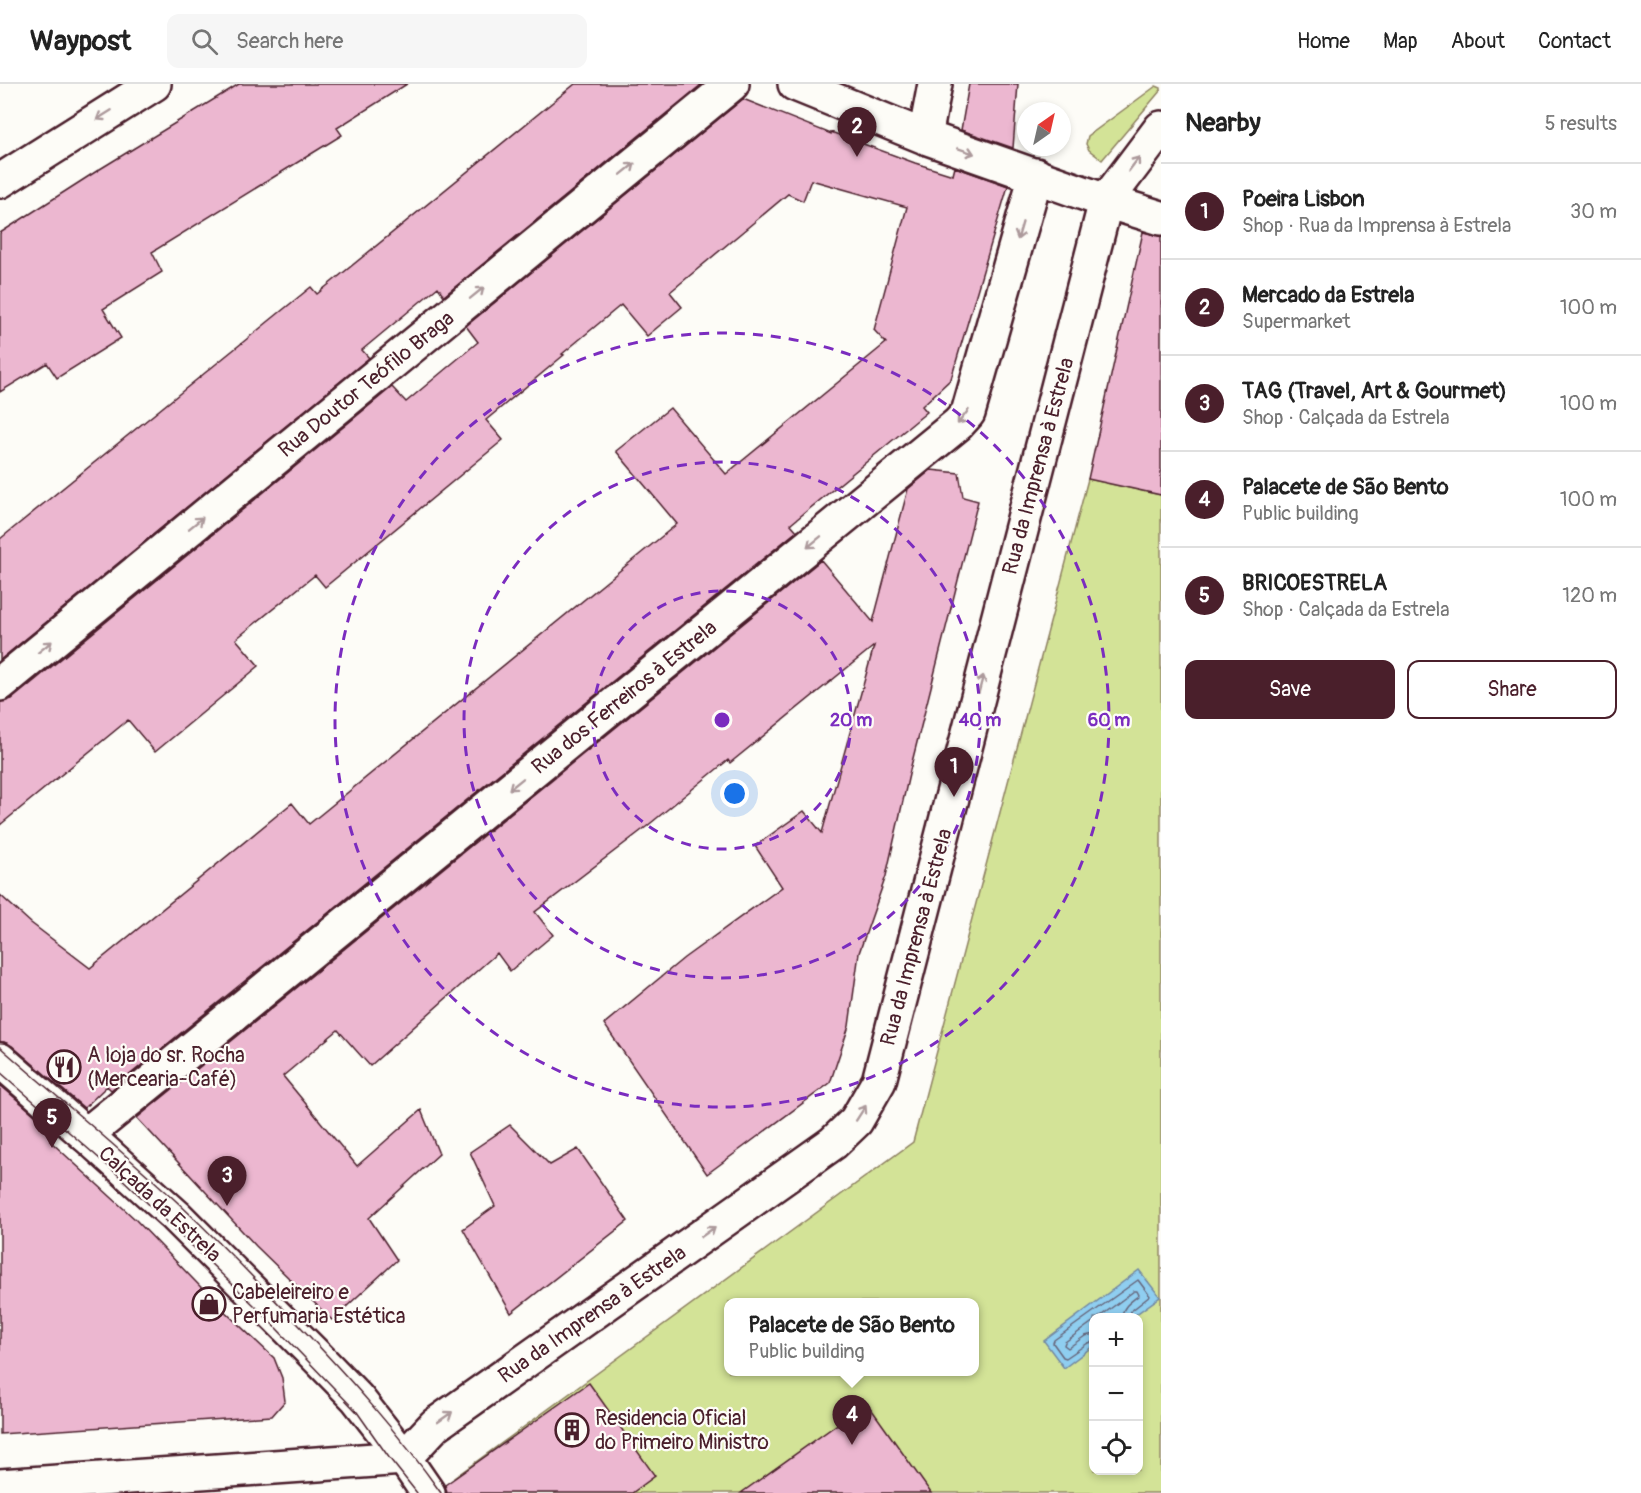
<!DOCTYPE html>
<meta charset="utf-8">
<style>
:root{--surface:#fff;--page:#f6f6f6;--text:#222;--muted:#767676;--line:#e0e0e0;--accent:#4a1f2b}
body{margin:0;font-family:Pangolin,sans-serif;background:var(--page);color:var(--text)}
.controls{position:absolute;right:18px;bottom:18px;display:grid;overflow:hidden;border-radius:12px;box-shadow:0 3px 9px #0003}
.controls button{width:54px;height:54px;display:grid;place-items:center;padding:0;border:0;border-bottom:2px solid var(--line);background:var(--surface);color:var(--text);font:30px sans-serif}
.compass{position:absolute;left:1017px;top:18px;width:54px;height:54px;border-radius:50%;background:var(--surface);box-shadow:0 3px 9px #0003;rotate:34deg}
.you{position:absolute;left:735px;top:710px;width:21px;height:21px;margin:-15px;border:4px solid #fff;border-radius:50%;background:#1a73e8;box-shadow:0 0 0 9px #1a73e833}
.badge{display:grid;place-items:center;width:39px;height:39px;border-radius:50%;background:var(--accent);color:#fff;font-size:20px;font-weight:700}
.pin{position:absolute;translate:-50% -50px;filter:drop-shadow(0 2px 3px #0008)}
.pin::after{content:'';position:absolute;top:32px;width:21px;height:18px;background:inherit;clip-path:polygon(0 0,100% 0,50% 100%)}
.popup{position:absolute;left:724px;top:1214px;width:255px;height:78px;box-sizing:border-box;display:grid;place-content:center;border-radius:12px;background:var(--surface);filter:drop-shadow(0 2px 4px #0005);font-size:20px;white-space:nowrap;color:var(--muted)}
.popup b{font-size:22px;color:var(--text)}
.popup::after{content:'';position:absolute;left:50%;top:100%;margin-left:-12px;border:12px solid transparent;border-top-color:var(--surface)}
.list{margin:0;padding:0;list-style:none}
h2{display:flex;justify-content:space-between;align-items:center;height:78px;margin:0;padding:0 24px;font-size:26px}
h2 small{font-size:20px;font-weight:400;color:var(--muted)}
.list li{display:grid;grid-template-columns:39px 1fr auto;gap:18px;align-items:center;box-sizing:border-box;height:96px;padding:0 24px;border-top:2px solid var(--line)}
.list b{display:block;font-size:22px;white-space:nowrap}
.list p{margin:0;font-size:20px;white-space:nowrap;color:var(--muted)}
.list em{font-size:20px;font-style:normal;color:var(--muted)}
.actions{display:flex;gap:12px;padding:18px 24px}
.actions a{flex:1;padding:14px 0;border:2px solid var(--accent);border-radius:12px;text-align:center;font-size:21px;color:var(--accent)}
.actions .main{background:var(--accent);color:#fff}
.icon{flex:none;width:33px;height:33px;fill:none;stroke:currentColor;stroke-width:2;stroke-linecap:round;stroke-linejoin:round}
.map{position:relative;flex:none;width:1161px;height:1409px;overflow:hidden}
header{display:flex;align-items:center;gap:36px;box-sizing:border-box;height:84px;padding:0 30px;background:var(--surface);border-bottom:2px solid var(--line)}
header strong{font-size:28px}
nav{display:flex;gap:33px;margin-inline-start:auto;font-size:21px}
.search{width:420px;height:54px;background:var(--page);display:flex;align-items:center;gap:15px;box-sizing:border-box;padding:0 21px;border-radius:12px;color:var(--muted);font-size:22px}
main{display:flex}
aside{flex:1;background:var(--surface)}
.map>svg:first-child{display:block}
.green{fill:#d3e397;stroke:#8e8161;stroke-width:1.5;fill-rule:evenodd}
.water{fill:#8fcef0;stroke:#7388a1;stroke-width:1.5}
.lines{fill:none;stroke-linecap:round;stroke-linejoin:round}
.shore{stroke:#66657a;stroke-width:1.5}
.building{fill:#ecb7d0;stroke:#4a1f2b;stroke-width:1.5}
.minor-casing{stroke:#4a1f2b;stroke-width:38}
.secondary-casing{stroke:#4a1f2b;stroke-width:38}
.minor{stroke:#fdfcf7;stroke-width:33}
.secondary{stroke:#fdfcf7;stroke-width:33}
.tram{stroke:#4a1f2b;stroke-width:1.5}
.oneway{stroke:#ac999b}
.ring{fill:none;stroke:#7b2cbf;stroke-width:3;stroke-dasharray:10 8}
.labels{text-anchor:middle;stroke-width:4.5;stroke-linejoin:round;paint-order:stroke}
.street-label{font-size:21px;fill:#4a1f2b;stroke:#fdfcf7}
.poi-label{font-size:21px;fill:#4a1f2b;stroke:#fdfcf7;text-anchor:start}
.centre{fill:#7b2cbf;stroke:#fdfcf7;stroke-width:3}
.ring-label{font-size:18px;text-anchor:middle;font-weight:bold;fill:#7b2cbf;stroke:#fdfcf7;stroke-width:4.5;stroke-linejoin:round;paint-order:stroke}
</style>
<header>
<strong>Waypost</strong>
<div class="search"><svg class="icon" aria-label="search" viewBox="0 0 24 24"><circle cx="10" cy="10" r="6"/><path d="M15 15l6 6"/></svg>Search here</div>
<nav><a>Home</a><a>Map</a><a>About</a><a>Contact</a></nav>
</header>
<main>
<div class="map">
<svg width="1161" height="1409" viewBox="0 0 1161 1409">
<rect width="100%" height="100%" fill="#fdfcf7"/>
<filter id="ink" filterUnits="userSpaceOnUse"><feTurbulence type="fractalNoise" baseFrequency=".0167" numOctaves="2"/><feDisplacementMap in="SourceGraphic" scale="12" xChannelSelector="R" yChannelSelector="G"/><feConvolveMatrix kernelMatrix="1 2 1 2 8 2 1 2 1" color-interpolation-filters="sRGB"/></filter>
<g filter="url(#ink)">
<path class="green" d="M 1156,2 L 1161,4 L 1161,6 L 1102,76 L 1089,66 L 1086,60 L 1088,52 Z
M 1088,395 L 1161,411 L 1161,1409 L 465,1409 L 454,1394 L 913,1058 ZM 729,1218 L 975,1218 L 975,1288 L 729,1288 ZM 1094,1234 L 1138,1234 L 1138,1386 L 1094,1386 Z"/>
<path class="water" d="M 1139,1186 L 1160,1213 L 1132,1233 L 1094,1234 L 1093,1262 L 1064,1284 L 1044,1257 Z"/>
<g class="lines">
<path class="shore" d="M 1098,1234 L 1134,1207 L 1137,1207 L 1139,1211 C 1131,1218 1122,1222 1122,1234
M 1094,1237 L 1065,1258 L 1064,1261 L 1068,1264 L 1085,1252 L 1094,1250
M 1094,1258 L 1088,1259 L 1066,1274 L 1063,1273 L 1053,1259 L 1054,1256 L 1138,1196 L 1150,1212 L 1131,1227 L 1129,1234"/>
</g>
<path class="building" d="M 239,0 L 407,0 L 337,44 L 342,51 L 152,168 L 162,188 L 103,225 L 121,254 L 57,294 L 47,279 L 0,308 L 0,149 L 100,85 Z
M 575,0 L 702,0 L 444,212 L 438,203 L 362,266 L 369,274 L 0,576 L 0,455 L 311,203 L 317,210 Z
M 969,0 L 1018,0 L 1013,64 L 961,46 Z
M 743,15 L 831,50 L 831,48 L 915,79 L 953,91 L 955,83 L 1008,102 L 951,295 L 922,322 L 927,328 L 791,440 L 797,447 L 111,1006 L 107,1002 L 84,1024 L 12,962 L 4,958 L 0,958 L 0,811 L 31,839 L 90,884 L 292,719 L 309,740 L 677,440 L 616,367 L 670,324 L 726,390 L 886,259 L 874,246 L 907,123 L 811,96 L 803,117 L 788,110 L 670,208 L 682,223 L 647,252 L 621,221 L 562,270 L 564,271 L 486,336 L 503,356 L 325,503 L 315,491 L 236,555 L 259,582 L 155,668 L 128,636 L 0,741 L 0,618 L 12,615 L 392,303 L 406,318 L 478,258 L 466,242 Z
M 1143,148 L 1161,152 L 1161,411 L 1088,395 Z
M 931,386 L 959,389 L 963,413 L 978,417 L 910,686 L 886,792 L 859,869 L 849,942 L 830,999 L 707,1090 L 604,940 L 684,874 L 782,803 L 755,762 L 804,727 L 822,749 L 874,562 L 730,679 L 728,676 L 646,743 L 535,828 L 553,851 L 510,887 L 497,869 L 370,982 L 338,946 L 283,992 L 357,1082 L 421,1026 L 439,1070 L 369,1134 L 397,1176 L 332,1236 L 256,1162 L 137,1034 L 821,476 L 873,538 L 908,405 Z
M 0,1001 L 57,1050 L 50,1057 L 135,1135 L 221,1224 L 274,1274 L 282,1294 L 285,1317 L 272,1332 L 0,1350 Z
M 510,1041 L 550,1081 L 578,1065 L 628,1137 L 511,1229 L 463,1145 L 495,1122 L 470,1068 Z
M 589,1299 L 655,1392 L 632,1409 L 447,1409 L 445,1401 Z
M 867,1319 L 931,1409 L 741,1409 Z"/>
<g class="lines">
<g class="minor-casing">
<path id="minor" d="M 795,0 L 925,53 L 1106,117 L 1161,134
M 925,53 L 935,0
M 0,97 L 154,0
M 0,600 L 732,0
M 86,1051 L 958,340 L 968,329 L 1036,91
M 0,1402 L 404,1374 L 435,1341 L 833,1059 L 856,1037 L 879,997 L 1106,117 L 1161,44"/>
</g>
<g class="secondary-casing">
<path id="secondary" d="M 0,976 L 86,1051 L 176,1132 L 317,1273 L 357,1314 L 404,1374 L 428,1409"/>
</g>
<use href="#minor" class="minor"/>
<use href="#secondary" class="secondary"/>
<path class="tram" d="M 0,963 C 58,1014 118,1063 175,1116 C 217,1155 257,1197 297,1239 C 348,1293 398,1348 441,1409
M 0,988 L 116,1089 L 254,1221 L 357,1328 L 390,1375 L 417,1409"/>
</g>
<defs><path id="oneway-shaft" d="M-6 0H5M1.5-3L5.5 0L1.5 3" fill="none" stroke-width="1.6" stroke-linecap="round" stroke-linejoin="round" transform="scale(1.5)"/></defs>
<g class="oneway">
<use href="#oneway-shaft" transform="translate(104 31) rotate(148)"/>
<use href="#oneway-shaft" transform="translate(966 67) rotate(19)"/>
<use href="#oneway-shaft" transform="translate(1134 80) rotate(-53)"/>
<use href="#oneway-shaft" transform="translate(628 85) rotate(-39)"/>
<use href="#oneway-shaft" transform="translate(1020 147) rotate(106)"/>
<use href="#oneway-shaft" transform="translate(477 209) rotate(-39)"/>
<use href="#oneway-shaft" transform="translate(963 333) rotate(128)"/>
<use href="#oneway-shaft" transform="translate(196 439) rotate(-39)"/>
<use href="#oneway-shaft" transform="translate(814 458) rotate(141)"/>
<use href="#oneway-shaft" transform="translate(45 563) rotate(-39)"/>
<use href="#oneway-shaft" transform="translate(981 600) rotate(-75)"/>
<use href="#oneway-shaft" transform="translate(516 700) rotate(141)"/>
<use href="#oneway-shaft" transform="translate(861 1029) rotate(-57)"/>
<use href="#oneway-shaft" transform="translate(708 1148) rotate(-35)"/>
<use href="#oneway-shaft" transform="translate(445 1333) rotate(-35)"/>
</g>
</g>
<g class="ring">
<circle cx="722" cy="636" r="129"/>
<circle cx="722" cy="636" r="258"/>
<circle cx="722" cy="636" r="387"/>
</g>
<defs>
<g id="restaurant-ring" transform="scale(1.725)"><circle r="9.5" fill="#fdfcf7" stroke="#4a1f2b" stroke-width="1.5"/><path d="M-5-6h1v4h1v-4h1v4h1v-4h1v5L-1.5 .5V6h-2V.5L-5-1ZM5-6V6H3V1.5H1.5Q1.5-4 5-6Z" fill="#4a1f2b"/></g>
<g id="shop-ring" transform="scale(1.725)"><circle r="9.5" fill="#fdfcf7" stroke="#4a1f2b" stroke-width="1.5"/><path d="M-5-2.5h2.3a2.7 3.5 0 0 1 5.4 0H5L5.5 6h-11ZM-1.5-2.5h3a1.5 2.3 0 0 0-3 0Z" fill="#4a1f2b"/></g>
<g id="building-ring" transform="scale(1.725)"><circle r="9.5" fill="#fdfcf7" stroke="#4a1f2b" stroke-width="1.5"/><path d="M-4-6H4V6H1V3H-1V6H-4ZM-2.5-4.3h1.7v1.8h-1.7ZM.8-4.3h1.7v1.8H.8ZM-2.5-1h1.7V.8h-1.7ZM.8-1h1.7V.8H.8Z" fill="#4a1f2b"/></g>
</defs>
<g fill-rule="evenodd">
<use href="#restaurant-ring" x="64" y="983"/>
<use href="#shop-ring" x="209" y="1220"/>
<use href="#building-ring" x="572" y="1346"/>
</g>
<g class="labels">
<g class="street-label">
<text transform="translate(366 300) rotate(-39)" y="7">Rua Doutor Teófilo Braga</text>
<text transform="translate(1038 382) rotate(-75)" y="7">Rua da Imprensa à Estrela</text>
<text transform="translate(624 613) rotate(-39)" y="7">Rua dos Ferreiros à Estrela</text>
<text transform="translate(916 853) rotate(-75)" y="7">Rua da Imprensa à Estrela</text>
<text transform="translate(160 1120) rotate(43)" y="7">Calçada da Estrela</text>
<text transform="translate(592 1230) rotate(-35)" y="7">Rua da Imprensa à Estrela</text>
</g>
<g class="poi-label">
<text x="87" y="978">A loja do sr. Rocha<tspan x="87" dy="24">(Mercearia-Café)</tspan></text>
<text x="232" y="1215">Cabeleireiro e<tspan x="232" dy="24">Perfumaria Estética</tspan></text>
<text x="595" y="1341">Residencia Oficial<tspan x="595" dy="24">do Primeiro Ministro</tspan></text>
</g>
</g>
<circle cx="722" cy="636" r="9" class="centre"/>
<g class="ring-label">
<text x="851" y="642">20 m</text>
<text x="980" y="642">40 m</text>
<text x="1109" y="642">60 m</text>
</g>
</svg>
<div class="controls">
<button>+</button>
<button>−</button>
<button><svg class="icon" aria-label="locate" viewBox="0 0 24 24"><circle cx="12" cy="12" r="6"/><path d="M12 2v4M12 18v4M2 12h4M18 12h4"/></svg></button>
</div>
<svg class="compass" viewBox="-18 -18 36 36"><path d="M0-13l5 13h-10z" fill="#e53935"/><path d="M0 13l5-13h-10z" fill="#767676"/></svg>
<div class="you"></div>
<div class="pin badge" style="left:954px;top:713px">1</div>
<div class="pin badge" style="left:857px;top:73px">2</div>
<div class="pin badge" style="left:227px;top:1122px">3</div>
<div class="pin badge" style="left:852px;top:1361px">4</div>
<div class="popup"><b>Palacete de São Bento</b>Public building</div>
<div class="pin badge" style="left:52px;top:1064px">5</div>
</div>
<aside>
<h2>Nearby<small>5 results</small></h2>
<ul class="list">
<li><span class="badge">1</span><div><b>Poeira Lisbon</b><p>Shop · Rua da Imprensa à Estrela</p></div><em>30 m</em></li>
<li><span class="badge">2</span><div><b>Mercado da Estrela</b><p>Supermarket</p></div><em>100 m</em></li>
<li><span class="badge">3</span><div><b>TAG (Travel, Art &amp; Gourmet)</b><p>Shop · Calçada da Estrela</p></div><em>100 m</em></li>
<li><span class="badge">4</span><div><b>Palacete de São Bento</b><p>Public building</p></div><em>100 m</em></li>
<li><span class="badge">5</span><div><b>BRICOESTRELA</b><p>Shop · Calçada da Estrela</p></div><em>120 m</em></li>
</ul>
<div class="actions"><a class="main">Save</a><a>Share</a></div>
</aside>
</main>
